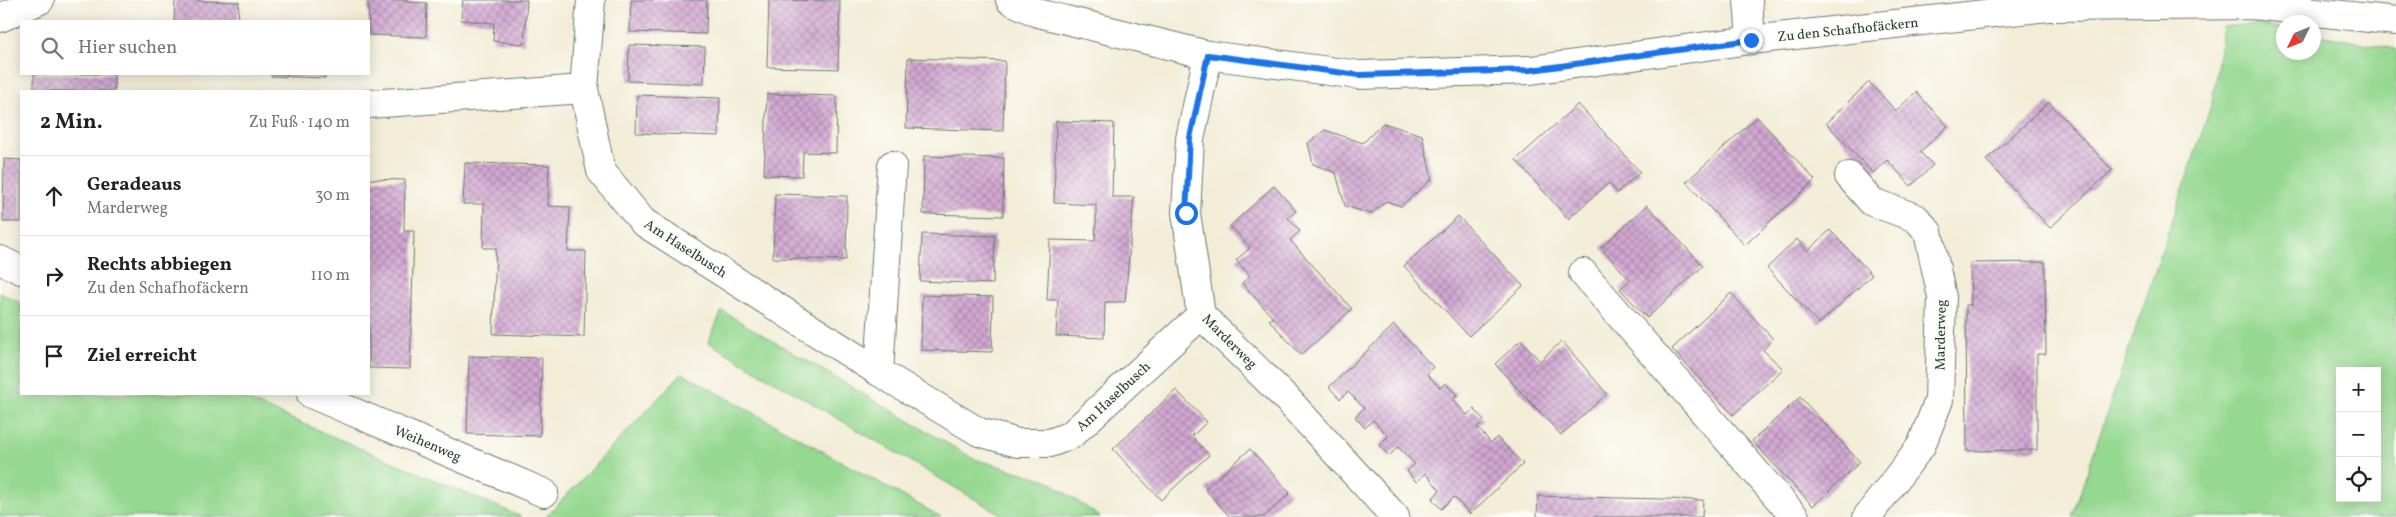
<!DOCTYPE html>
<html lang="de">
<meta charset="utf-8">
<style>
:root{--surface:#fff;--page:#f2f2f2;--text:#222;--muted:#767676;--line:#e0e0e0}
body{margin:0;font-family:Vollkorn,serif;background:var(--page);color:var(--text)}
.controls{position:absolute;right:15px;bottom:15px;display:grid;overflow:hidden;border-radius:0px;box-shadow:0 2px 12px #0003}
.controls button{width:45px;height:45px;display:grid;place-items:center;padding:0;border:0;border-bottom:1px solid var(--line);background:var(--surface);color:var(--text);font:25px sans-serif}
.compass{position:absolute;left:2276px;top:15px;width:45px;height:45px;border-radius:50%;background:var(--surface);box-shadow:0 2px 12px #0003;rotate:227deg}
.stop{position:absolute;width:15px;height:15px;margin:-11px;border:4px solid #1a73e8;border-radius:50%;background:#fff}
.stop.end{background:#1a73e8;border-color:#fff;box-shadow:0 1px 5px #0008}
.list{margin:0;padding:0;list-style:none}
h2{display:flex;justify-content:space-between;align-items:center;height:65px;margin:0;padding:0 20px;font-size:21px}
h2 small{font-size:16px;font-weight:400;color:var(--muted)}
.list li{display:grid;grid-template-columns:32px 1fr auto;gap:15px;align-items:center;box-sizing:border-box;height:80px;padding:0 20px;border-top:1px solid var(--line)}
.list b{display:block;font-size:19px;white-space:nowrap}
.list p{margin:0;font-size:16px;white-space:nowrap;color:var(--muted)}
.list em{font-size:16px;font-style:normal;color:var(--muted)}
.icon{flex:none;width:28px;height:28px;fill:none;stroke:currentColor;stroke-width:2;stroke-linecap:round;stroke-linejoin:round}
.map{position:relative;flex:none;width:2396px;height:517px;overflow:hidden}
.search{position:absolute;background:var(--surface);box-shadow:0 2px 12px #0003;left:20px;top:20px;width:350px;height:55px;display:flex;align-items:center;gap:12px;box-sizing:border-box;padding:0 18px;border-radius:0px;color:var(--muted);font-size:19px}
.panel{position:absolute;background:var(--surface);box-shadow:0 2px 12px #0003;left:20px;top:90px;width:350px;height:305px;border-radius:0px}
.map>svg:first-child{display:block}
.grass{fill:#95d890;stroke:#5a8a62;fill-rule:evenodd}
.building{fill:url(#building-cross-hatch)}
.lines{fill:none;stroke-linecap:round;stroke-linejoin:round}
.minor-casing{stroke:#697b6d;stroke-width:30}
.tertiary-casing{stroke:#697b6d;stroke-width:30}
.minor{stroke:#fff;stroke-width:28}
.tertiary{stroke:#fff;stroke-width:28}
.route{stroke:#1a73e8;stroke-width:6}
.labels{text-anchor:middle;stroke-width:4.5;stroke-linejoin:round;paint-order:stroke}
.street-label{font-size:14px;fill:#1f3d34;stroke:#fdfcf7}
</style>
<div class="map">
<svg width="2396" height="517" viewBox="0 0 2396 517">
<defs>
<pattern id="building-cross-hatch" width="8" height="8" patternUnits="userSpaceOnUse" patternTransform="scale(1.25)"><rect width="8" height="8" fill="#d2a7d2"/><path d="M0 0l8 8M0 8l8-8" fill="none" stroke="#aa89ab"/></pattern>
</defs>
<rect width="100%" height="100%" fill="#fdfcf7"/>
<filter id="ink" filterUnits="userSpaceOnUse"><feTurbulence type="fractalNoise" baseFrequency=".02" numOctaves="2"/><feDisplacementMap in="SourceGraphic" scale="10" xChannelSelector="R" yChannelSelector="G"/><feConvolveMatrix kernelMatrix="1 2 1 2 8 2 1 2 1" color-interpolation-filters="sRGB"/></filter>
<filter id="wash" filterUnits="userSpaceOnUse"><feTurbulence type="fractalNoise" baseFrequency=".0096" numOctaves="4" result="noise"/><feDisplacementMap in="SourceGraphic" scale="20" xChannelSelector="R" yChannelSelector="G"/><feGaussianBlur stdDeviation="1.12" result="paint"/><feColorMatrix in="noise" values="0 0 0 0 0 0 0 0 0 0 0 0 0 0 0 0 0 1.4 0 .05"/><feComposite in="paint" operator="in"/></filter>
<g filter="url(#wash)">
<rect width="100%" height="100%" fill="#f3edd8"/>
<path class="grass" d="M 2256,24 L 2283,29 L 2284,52 L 2314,52 L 2314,34 L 2396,49 L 2396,517 L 2072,517 L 2212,103 L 2223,27 ZM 2340,371 L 2377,371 L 2377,498 L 2340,498 Z
M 0,293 L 21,303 L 21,394 L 233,394 L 522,517 L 0,517 Z
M 722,311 L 974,459 L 1047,480 L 1100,517 L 1005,517 L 708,342 Z
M 682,373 L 941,517 L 546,517 Z"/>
<g id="blocks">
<path class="building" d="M 175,0 L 239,2 L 238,21 L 174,21 Z
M 368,0 L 408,0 L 408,2 L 427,3 L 426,37 L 369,35 Z
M 463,0 L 527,0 L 524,44 L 493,41 L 494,23 L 461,20 Z
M 631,0 L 707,0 L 706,34 L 630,32 Z
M 769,0 L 840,1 L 838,69 L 767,67 Z
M 629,45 L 705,47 L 704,84 L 628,81 Z
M 908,58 L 1005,61 L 1003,131 L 906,128 Z
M 34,74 L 114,74 L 114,91 L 34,91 Z
M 271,74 L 325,74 L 325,78 L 271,76 Z
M 1869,82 L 1896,111 L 1916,92 L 1948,126 L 1920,152 L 1933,165 L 1911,186 L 1887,160 L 1873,173 L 1826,123 Z
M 767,94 L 837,96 L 836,153 L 803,152 L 802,176 L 764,175 Z
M 637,95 L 720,98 L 719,136 L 636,133 Z
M 2049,102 L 2112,170 L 2050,228 L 1986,160 Z
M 1578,104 L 1640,172 L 1617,193 L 1609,183 L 1568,219 L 1516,160 Z
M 1757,117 L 1815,180 L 1745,245 L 1686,182 Z
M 1056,121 L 1114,123 L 1112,197 L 1134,197 L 1125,302 L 1105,302 L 1104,338 L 1056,336 L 1058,300 L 1047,300 L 1050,240 L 1095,241 L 1096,223 L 1096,205 L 1054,203 Z
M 1383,123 L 1422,135 L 1432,179 L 1401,206 L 1386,201 L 1371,214 L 1345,206 L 1336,173 L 1313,164 L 1308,143 L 1325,130 L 1363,143 Z
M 924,156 L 1004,158 L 1003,216 L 923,214 Z
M 4,159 L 21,160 L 21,222 L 3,222 Z
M 465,163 L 549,165 L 548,206 L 570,207 L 568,251 L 586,251 L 584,337 L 493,334 L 496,248 L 483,248 L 484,204 L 463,204 Z
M 369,179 L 405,180 L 404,231 L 414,231 L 410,369 L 369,368 Z
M 1274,186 L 1296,211 L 1288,218 L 1300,231 L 1290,240 L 1352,309 L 1301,355 L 1269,320 L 1273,318 L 1242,283 L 1250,276 L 1236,260 L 1250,248 L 1230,226 Z
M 775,194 L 847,196 L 846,260 L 773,258 Z
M 1647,205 L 1703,266 L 1647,318 L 1620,289 L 1630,280 L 1601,248 Z
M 1458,216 L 1523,286 L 1469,336 L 1404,266 Z
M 1830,230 L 1872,275 L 1819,324 L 1767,268 L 1797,239 L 1808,251 Z
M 922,234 L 995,236 L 993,284 L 920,281 Z
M 2045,262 L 2046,354 L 2037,354 L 2037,450 L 1967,451 L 1966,305 L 1971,305 L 1970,263 Z
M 1731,293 L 1773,339 L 1763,350 L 1783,369 L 1733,415 L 1672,349 Z
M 922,295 L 993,297 L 992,352 L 921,350 Z
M 1394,325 L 1433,367 L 1427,374 L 1440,388 L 1445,383 L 1457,395 L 1453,400 L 1467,415 L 1474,409 L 1484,420 L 1477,427 L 1491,443 L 1497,437 L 1523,464 L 1470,514 L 1454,497 L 1441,509 L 1432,499 L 1440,490 L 1425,473 L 1416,482 L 1407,471 L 1415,464 L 1398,447 L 1389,456 L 1379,445 L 1388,436 L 1373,420 L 1365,428 L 1355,417 L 1364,408 L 1348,392 L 1340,399 L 1329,387 Z
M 1521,340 L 1540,361 L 1562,341 L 1607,394 L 1561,435 L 1495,364 Z
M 469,356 L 542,358 L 540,436 L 467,434 Z
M 1176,390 L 1207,422 L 1192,436 L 1209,455 L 1161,500 L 1113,449 Z
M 1800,397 L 1860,462 L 1813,506 L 1752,441 Z
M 1250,449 L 1290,493 L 1264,517 L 1230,517 L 1205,489 Z
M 1538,496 L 1703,500 L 1702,517 L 1537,517 Z"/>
</g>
</g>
<g filter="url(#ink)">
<use href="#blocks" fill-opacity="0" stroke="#697b6d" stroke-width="1"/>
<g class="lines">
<g class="minor-casing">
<path id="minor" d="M 591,0 L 584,89 L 601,171 L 643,222 L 879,372 L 979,432 L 1018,443 L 1050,443 L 1071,435 L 1201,315
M 1748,0 L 1751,40
M 1208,55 L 1190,139 L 1186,213 L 1201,315 L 1286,398 L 1395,517
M 369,104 L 584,89
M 1849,176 L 1872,202 L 1916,218 L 1928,232 L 1942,297 L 1939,400 L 1921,446 L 1867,517
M 0,260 L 21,270
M 1583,273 L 1795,517
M 879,372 L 892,165
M 311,394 L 544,493"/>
</g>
<g class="tertiary-casing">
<path id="tertiary" d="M 1010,0 L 1038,13 L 1208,55 L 1359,75 L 1531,70 L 1751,40 L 2048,7 L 2253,5 L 2396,21
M 0,18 L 40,0"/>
</g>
<use href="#minor" class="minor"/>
<use href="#tertiary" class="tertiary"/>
</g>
</g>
<g class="lines" filter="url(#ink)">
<path class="route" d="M 1186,213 L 1190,138 L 1208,55 L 1359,75 L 1531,70 L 1751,40"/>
</g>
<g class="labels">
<g class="street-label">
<text transform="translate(1848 29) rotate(-6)" y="5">Zu den Schafhofäckern</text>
<text transform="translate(686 248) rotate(33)" y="5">Am Haselbusch</text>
<text transform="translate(1940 335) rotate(-89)" y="5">Marderweg</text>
<text transform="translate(1230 341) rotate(45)" y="5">Marderweg</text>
<text transform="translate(1113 396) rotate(-43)" y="5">Am Haselbusch</text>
<text transform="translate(428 443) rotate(23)" y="5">Weihenweg</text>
</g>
</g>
</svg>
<div class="controls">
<button>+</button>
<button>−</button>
<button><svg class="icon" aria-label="locate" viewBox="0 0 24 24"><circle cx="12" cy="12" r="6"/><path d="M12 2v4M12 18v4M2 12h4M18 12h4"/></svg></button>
</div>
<svg class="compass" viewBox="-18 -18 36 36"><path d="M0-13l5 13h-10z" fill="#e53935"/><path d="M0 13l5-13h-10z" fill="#767676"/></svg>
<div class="stop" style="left:1186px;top:213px"></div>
<div class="stop end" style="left:1751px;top:40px"></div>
<div class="search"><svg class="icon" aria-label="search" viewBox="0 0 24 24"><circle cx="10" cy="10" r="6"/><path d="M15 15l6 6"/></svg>Hier suchen</div>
<section class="panel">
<h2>2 Min.<small>Zu Fuß · 140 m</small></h2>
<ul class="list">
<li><svg class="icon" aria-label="ahead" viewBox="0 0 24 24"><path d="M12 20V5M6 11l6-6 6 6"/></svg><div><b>Geradeaus</b><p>Marderweg</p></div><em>30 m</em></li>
<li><svg class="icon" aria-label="right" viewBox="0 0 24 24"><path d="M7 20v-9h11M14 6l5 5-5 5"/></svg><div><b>Rechts abbiegen</b><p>Zu den Schafhofäckern</p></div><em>110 m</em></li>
<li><svg class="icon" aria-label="arrive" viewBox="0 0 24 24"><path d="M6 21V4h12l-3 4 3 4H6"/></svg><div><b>Ziel erreicht</b></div></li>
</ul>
</section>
</div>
